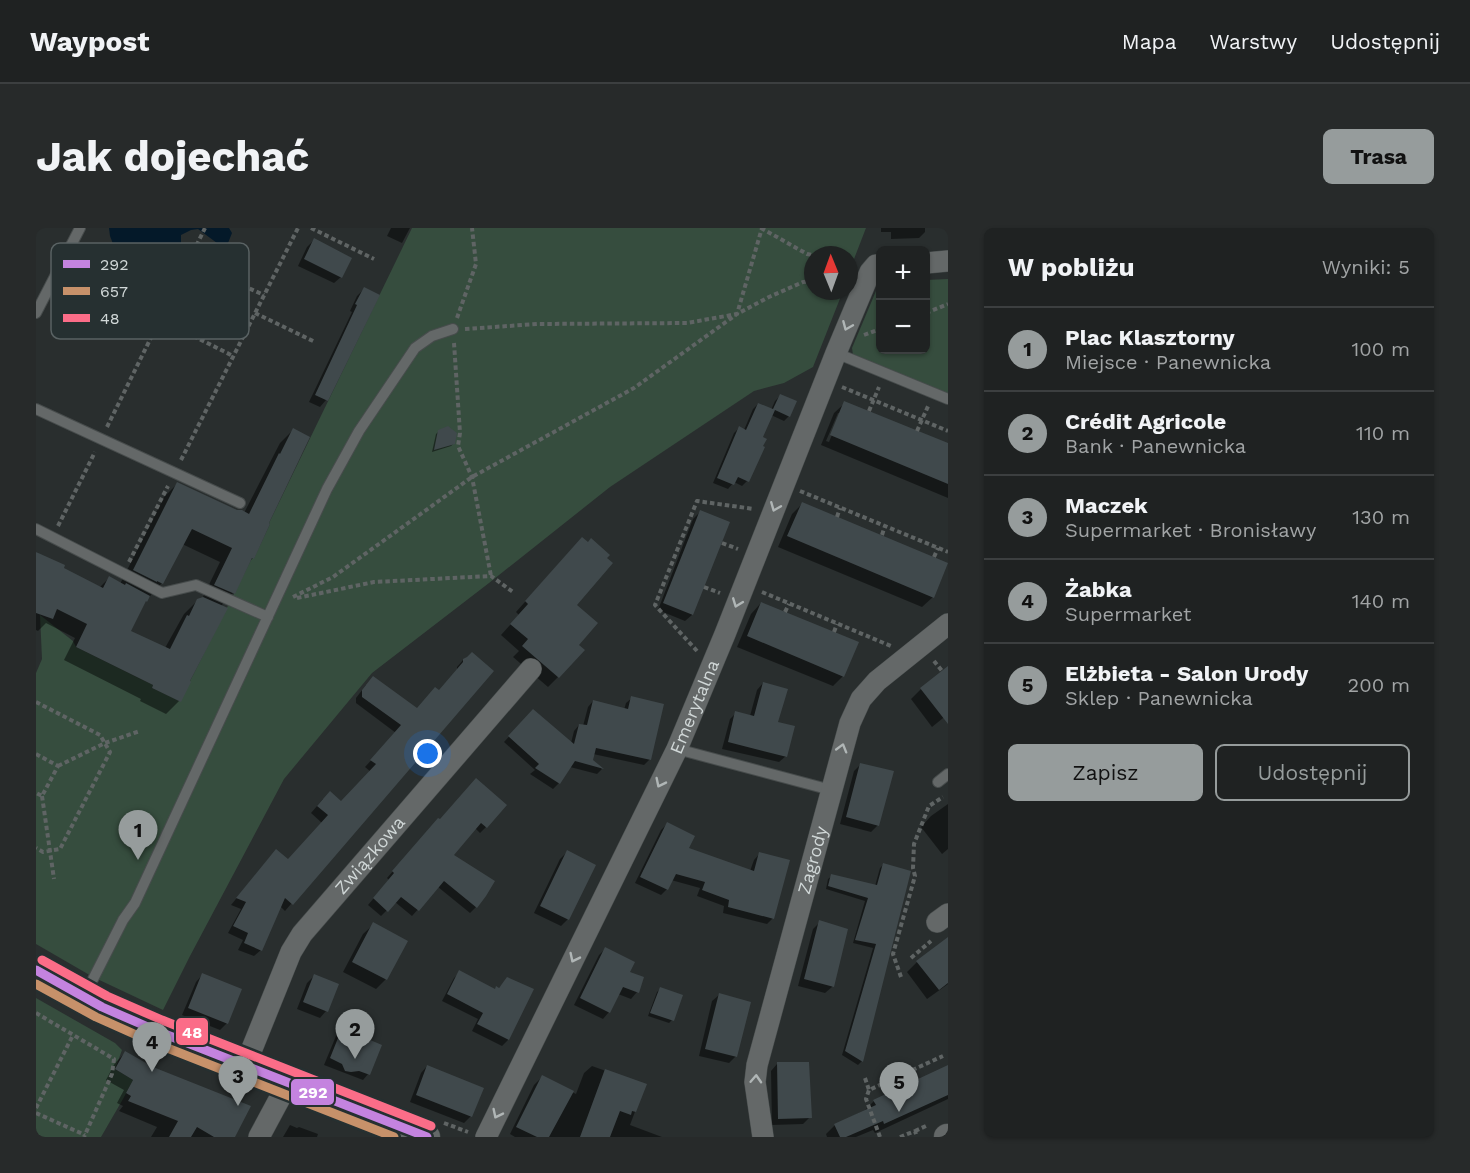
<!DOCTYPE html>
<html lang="pl">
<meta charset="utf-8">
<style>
:root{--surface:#1f2222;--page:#272a2a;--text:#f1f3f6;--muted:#a1a4a5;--line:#3c3f40;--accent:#969c9c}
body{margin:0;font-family:"Work Sans",sans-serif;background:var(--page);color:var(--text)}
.controls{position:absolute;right:18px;top:18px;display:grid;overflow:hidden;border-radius:9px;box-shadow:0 2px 4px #0004}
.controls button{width:54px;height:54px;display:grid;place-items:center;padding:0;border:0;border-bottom:2px solid var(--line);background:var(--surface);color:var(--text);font:30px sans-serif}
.compass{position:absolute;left:768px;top:18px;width:54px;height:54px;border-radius:50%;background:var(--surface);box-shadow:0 2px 4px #0004;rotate:359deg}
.you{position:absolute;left:392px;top:526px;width:21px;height:21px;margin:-15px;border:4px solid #fff;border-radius:50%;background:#1a73e8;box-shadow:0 0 0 9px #1a73e833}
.badge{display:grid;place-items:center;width:39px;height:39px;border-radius:50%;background:var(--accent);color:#111;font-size:20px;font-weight:700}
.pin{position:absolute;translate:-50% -50px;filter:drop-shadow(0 2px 3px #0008)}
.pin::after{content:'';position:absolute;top:32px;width:21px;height:18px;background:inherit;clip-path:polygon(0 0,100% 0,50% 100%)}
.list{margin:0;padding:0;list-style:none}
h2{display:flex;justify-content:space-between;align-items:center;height:78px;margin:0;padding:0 24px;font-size:26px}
h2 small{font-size:20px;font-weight:400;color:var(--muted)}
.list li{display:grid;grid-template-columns:39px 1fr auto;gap:18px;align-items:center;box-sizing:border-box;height:84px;padding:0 24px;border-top:2px solid var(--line)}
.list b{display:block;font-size:22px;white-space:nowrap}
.list p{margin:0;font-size:20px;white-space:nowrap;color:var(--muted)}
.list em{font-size:20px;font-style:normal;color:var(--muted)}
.actions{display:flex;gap:12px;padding:18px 24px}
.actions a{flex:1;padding:14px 0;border:2px solid var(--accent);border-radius:9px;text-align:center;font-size:21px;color:var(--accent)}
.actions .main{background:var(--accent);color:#111}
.map{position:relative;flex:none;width:912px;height:909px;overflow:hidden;border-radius:9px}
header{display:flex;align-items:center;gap:36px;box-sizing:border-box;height:84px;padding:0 30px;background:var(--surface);border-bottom:2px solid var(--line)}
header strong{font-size:28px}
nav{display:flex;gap:33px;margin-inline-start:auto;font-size:21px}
.intro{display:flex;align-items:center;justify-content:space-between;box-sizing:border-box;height:144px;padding:0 36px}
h1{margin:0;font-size:42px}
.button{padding:15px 27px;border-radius:9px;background:var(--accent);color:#111;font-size:21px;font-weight:700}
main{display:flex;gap:36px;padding:0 36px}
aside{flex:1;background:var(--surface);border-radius:9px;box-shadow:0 2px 4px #0004}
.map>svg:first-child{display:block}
.green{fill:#364d3e}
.water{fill:#041929}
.shadow{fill:#0007;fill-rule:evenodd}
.building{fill:#40494c}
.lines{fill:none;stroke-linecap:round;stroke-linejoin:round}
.service-casing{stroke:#474c4c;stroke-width:12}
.minor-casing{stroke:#474c4c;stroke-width:22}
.tertiary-casing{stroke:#474c4c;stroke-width:27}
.path{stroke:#5f6464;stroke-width:4;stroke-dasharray:4.5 3;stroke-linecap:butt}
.service{stroke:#646868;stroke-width:10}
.minor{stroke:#646868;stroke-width:21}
.tertiary{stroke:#646868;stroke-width:26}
.bus-1-casing{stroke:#263031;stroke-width:14}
.bus-2-casing{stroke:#263031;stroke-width:14}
.bus-3-casing{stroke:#263031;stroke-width:14}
.bus-1{stroke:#c483df;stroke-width:9}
.bus-2{stroke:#c7916a;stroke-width:9}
.bus-3{stroke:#fb6d88;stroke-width:9}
.oneway{stroke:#b0b6b6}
.labels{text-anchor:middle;stroke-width:4.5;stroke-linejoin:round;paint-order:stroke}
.street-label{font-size:18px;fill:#d0d7d7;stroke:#263031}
.key{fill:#263031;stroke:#596263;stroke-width:1.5}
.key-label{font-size:16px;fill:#d0d7d7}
.line-badge{stroke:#263031;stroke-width:2}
.badge-label{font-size:16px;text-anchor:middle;font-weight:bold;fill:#fff}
</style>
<header>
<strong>Waypost</strong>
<nav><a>Mapa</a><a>Warstwy</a><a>Udostępnij</a></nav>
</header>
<div class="intro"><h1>Jak dojechać</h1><a class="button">Trasa</a></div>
<main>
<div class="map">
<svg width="912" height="909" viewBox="0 0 912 909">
<rect width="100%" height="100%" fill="#292e2e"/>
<path class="green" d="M 376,0 L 830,0 L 813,44 L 813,27 L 777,27 L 777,63 L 807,63 L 777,139 L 748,155 L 718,163 L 574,259 L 453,355 L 336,445 L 248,551 L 154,728 L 127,782 L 57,749 L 0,716 L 0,445 L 6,431 L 4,387 L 37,413 L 40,419 L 117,457 L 116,460 L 144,473 L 216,330 L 218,330 L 234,296 L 233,295 Z
M 912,51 L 912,166 L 817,127 L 816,120 L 840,63 L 844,59 L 844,122 L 890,122 L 890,52 Z
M 0,770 L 79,815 L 86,822 L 79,841 L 97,852 L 87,871 L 65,909 L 0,909 Z"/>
<path class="water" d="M 73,0 L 193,0 L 196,5 L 192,15 L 181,15 L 162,1 L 155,2 L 145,7 L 145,17 L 137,28 C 117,32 98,30 79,21 L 74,8 Z"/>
<path class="shadow" d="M 355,0 L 374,0 L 366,15 L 351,8 Z
M 845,0 L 889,0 L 889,4 L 883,10 L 855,11 L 855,4 L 845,4 Z
M 278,12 L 305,49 L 298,55 L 262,38 L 271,19 Z
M 328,61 L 290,172 L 284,179 L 273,174 L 316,84 L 314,83 L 321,68 Z
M 744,168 L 753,188 L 748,193 L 735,187 L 725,210 L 711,253 L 706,258 L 698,254 L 692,261 L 677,255 L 698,205 L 703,200 L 708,202 L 717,181 L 722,176 L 735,182 L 739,173 Z
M 809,175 L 912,217 L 912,270 L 785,217 L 798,185 ZM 802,185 L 805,185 L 793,214 L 790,213 Z
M 257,202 L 217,330 L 213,334 L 197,365 L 185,378 L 143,473 L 130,486 L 104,473 L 105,471 L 28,432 L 39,410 L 10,395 L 2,403 L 0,402 L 0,324 L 26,341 L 64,359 L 73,350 L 84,356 L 128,269 L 141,256 L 200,283 L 208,285 L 244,215 ZM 146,316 L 184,334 L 166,371 L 162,372 L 148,386 L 129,420 L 93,403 L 106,377 L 126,355 Z
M 403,203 L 418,215 L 415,218 L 396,224 L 400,206 Z
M 766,276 L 897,369 L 886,379 L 742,319 L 756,286 Z
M 664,284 L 656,387 L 649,393 L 622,382 L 657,291 Z
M 552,316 L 539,377 L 541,417 L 522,449 L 512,459 L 477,429 L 483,423 L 465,407 L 483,387 L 480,384 L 536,321 Z
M 725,375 L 807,448 L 797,458 L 701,419 L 715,386 Z
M 427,432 L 456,444 L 255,676 L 249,683 L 244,678 L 225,722 L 218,728 L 202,722 L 207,712 L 192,705 L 205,681 L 195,677 L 234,629 L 252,632 L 286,595 L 275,585 L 287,571 L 305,575 L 335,544 L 329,539 L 360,505 L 320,475 L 320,470 L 330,457 L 381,482 L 403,463 L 421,443 L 421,439 Z
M 912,441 L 912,486 L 896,499 L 875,471 L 885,461 Z
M 727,455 L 750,528 L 743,534 L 686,521 L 694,491 L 700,485 L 714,488 L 721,462 Z
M 596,470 L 614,531 L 608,537 L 557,526 L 555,532 L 566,541 L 561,546 L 534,539 L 523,555 L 517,561 L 494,546 L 499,542 L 468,514 L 492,488 L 535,515 L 538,503 L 543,497 L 547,498 L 552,479 L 557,473 L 588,482 L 590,475 Z
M 825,536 L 842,597 L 835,604 L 804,596 L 818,543 Z
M 434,558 L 450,599 L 444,605 L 439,600 L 416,627 L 440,679 L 434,685 L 402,659 L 376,688 L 359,674 L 345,688 L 332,677 L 353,652 L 351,650 L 396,598 L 403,593 Z
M 912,576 L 912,621 L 906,626 L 885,599 L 895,588 Z
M 631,596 L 651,621 L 714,643 L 718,632 L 724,625 L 737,690 L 731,696 L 687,685 L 688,678 L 661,668 L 664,660 L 635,652 L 631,661 L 625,667 L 599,655 L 625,602 Z
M 531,624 L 532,691 L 525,698 L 498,685 L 524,631 Z
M 847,637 L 873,644 L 826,833 L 822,837 L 806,827 L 837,720 L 817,715 L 829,673 L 790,661 L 792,651 L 796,648 L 839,658 L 844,640 Z
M 784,694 L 810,702 L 796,759 L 789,765 L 762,758 L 777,701 Z
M 338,696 L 350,751 L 340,761 L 307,744 L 327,706 Z
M 912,711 L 912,756 L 891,771 L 871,744 L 881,734 Z
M 569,721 L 592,745 L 601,764 L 595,771 L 582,766 L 573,784 L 567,791 L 538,777 L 563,727 Z
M 424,744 L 458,762 L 462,761 L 472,750 L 472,812 L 466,818 L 436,803 L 442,791 L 406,773 L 418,750 Z
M 166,747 L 191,795 L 184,802 L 146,787 L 160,754 Z
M 278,748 L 290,783 L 284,790 L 261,781 L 271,755 Z
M 624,761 L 636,792 L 633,795 L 612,788 L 621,764 Z
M 683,767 L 700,828 L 693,835 L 663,828 L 676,773 Z
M 306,802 L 333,845 L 327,852 L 288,837 L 300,808 Z
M 89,825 L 197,909 L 115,909 L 121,899 L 83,883 L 87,878 L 81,875 L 88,862 L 70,852 L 79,835 Z
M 741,836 L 774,889 L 767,896 L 736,897 L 735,843 Z
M 391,838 L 435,888 L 428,895 L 374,874 L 385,845 Z
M 556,838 L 609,857 L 594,897 L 626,909 L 479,909 L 474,906 L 498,857 L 506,849 L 540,866 L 548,845 Z
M 912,839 L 912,871 L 839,905 L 837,902 L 820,909 L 791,909 L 790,906 L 799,897 L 829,882 L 838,873 Z
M 254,897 L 261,900 L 263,899 L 282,906 L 281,909 L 247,909 Z"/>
<path class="building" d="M 278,10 L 316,30 L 306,50 L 268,31 Z
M 328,59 L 344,67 L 292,173 L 279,167 L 321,77 L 319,76 Z
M 744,166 L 761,173 L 754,189 L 739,182 L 727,209 L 731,211 L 727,218 L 729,219 L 713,254 L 702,249 L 698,257 L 681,250 L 703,198 L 710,202 L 722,175 L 737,181 Z
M 808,173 L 912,215 L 912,256 L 794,207 Z
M 412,198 L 421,205 L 419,216 L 398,222 L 402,202 Z
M 257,200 L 274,209 L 233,295 L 234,296 L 218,331 L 216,330 L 199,366 L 178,357 L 196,320 L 156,301 L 127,356 L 121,353 L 121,354 L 97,342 L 141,254 L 201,282 L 206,282 L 213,286 L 243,225 L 244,226 Z
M 766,274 L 912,335 L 898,370 L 751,308 Z
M 664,282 L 694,294 L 657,387 L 627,375 Z
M 546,309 L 552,314 L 555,310 L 574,327 L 571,330 L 577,335 L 541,377 L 562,395 L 543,417 L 549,422 L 523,450 L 486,418 L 492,411 L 474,396 L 492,376 L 489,373 Z
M 0,324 L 29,337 L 28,340 L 67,360 L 73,348 L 89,357 L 90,355 L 114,368 L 111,374 L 110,373 L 95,403 L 134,421 L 151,387 L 153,388 L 161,371 L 167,369 L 192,380 L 154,453 L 155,454 L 145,474 L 116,460 L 117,457 L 40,419 L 51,396 L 21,381 L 17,391 L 0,385 Z
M 725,374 L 823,414 L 808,449 L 711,408 Z
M 436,424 L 458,443 L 257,677 L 249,670 L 226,723 L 208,715 L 212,705 L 197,698 L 210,674 L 200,670 L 240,621 L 252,631 L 292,587 L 281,578 L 294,563 L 305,573 L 340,536 L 334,532 L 365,497 L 326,469 L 326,462 L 337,448 L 381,480 L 399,459 L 403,462 L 427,434 L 427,431 L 431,429 Z
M 912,438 L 912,496 L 884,460 Z
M 727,454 L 752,461 L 742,494 L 759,498 L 751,529 L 692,514 L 699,483 L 718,488 Z
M 595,468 L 628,476 L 615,532 L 560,520 L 557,532 L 568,541 L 539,533 L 524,556 L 499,540 L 503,536 L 472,508 L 497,481 L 538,516 L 543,496 L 551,497 L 557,472 L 592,481 Z
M 824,535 L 858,543 L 843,598 L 810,589 Z
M 440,550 L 471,577 L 451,600 L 445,595 L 418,627 L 459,653 L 450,668 L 441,680 L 408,653 L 383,683 L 365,669 L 352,684 L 337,670 L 358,645 L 356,643 L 402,590 L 404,591 Z
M 631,594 L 659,608 L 653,620 L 718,643 L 723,624 L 754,632 L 738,691 L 692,679 L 693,672 L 666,662 L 669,654 L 640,646 L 632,662 L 604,649 Z
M 531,622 L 560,637 L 533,692 L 504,678 Z
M 847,635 L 875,643 L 827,834 L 809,823 L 840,716 L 819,712 L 832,670 L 792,658 L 795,646 L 841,657 Z
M 783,692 L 812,701 L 798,759 L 768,751 Z
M 337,694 L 372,713 L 351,752 L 316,734 Z
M 912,709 L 912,755 L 903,762 L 880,733 Z
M 569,719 L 599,734 L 594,744 L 608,749 L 603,765 L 587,759 L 574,785 L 544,770 Z
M 423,742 L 459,761 L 460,758 L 463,760 L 471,749 L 498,761 L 473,812 L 441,796 L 447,785 L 411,766 Z
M 166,745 L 206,761 L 192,796 L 152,780 Z
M 278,746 L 303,756 L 292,784 L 267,774 Z
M 624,759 L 647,767 L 638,793 L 614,785 Z
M 683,765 L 715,774 L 701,829 L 669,821 Z
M 306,800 L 346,817 L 334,847 L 323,843 L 315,844 L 309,843 L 306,836 L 294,830 Z
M 89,823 L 117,839 L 215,878 L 199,909 L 178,909 L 161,899 L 155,909 L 133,909 L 142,893 L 92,873 L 95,868 L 90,865 L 97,852 L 79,841 Z
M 741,834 L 773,834 L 776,890 L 742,891 Z
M 391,837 L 448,860 L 436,889 L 380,867 Z
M 912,837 L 912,867 L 848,896 L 847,893 L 810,909 L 804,909 L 798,896 L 840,877 L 837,872 Z
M 569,841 L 611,856 L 600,884 L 596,883 L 595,887 L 584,883 L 574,909 L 544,909 Z
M 506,847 L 538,863 L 513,909 L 501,909 L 480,899 Z"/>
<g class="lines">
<g class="service-casing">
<path id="service" d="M 0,85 L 44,0
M 800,125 L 912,171
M 0,181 L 204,275
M 0,301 L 126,365 L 160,357 L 232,389
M 641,521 L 795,562
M 902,554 L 912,546
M 48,769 L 87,692 L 99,675 L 291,261 L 323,203 L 379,120 L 396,108 L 417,101"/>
</g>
<g class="minor-casing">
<g id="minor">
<path d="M 890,35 L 912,33"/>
<path d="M 901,694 L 912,686"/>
<path id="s1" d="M 209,838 L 255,724 L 266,706 L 495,441"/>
<path d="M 223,909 L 252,855"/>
<path id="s2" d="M 450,909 L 641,521 L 689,406 L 800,125 L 834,44 L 840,37 L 844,37"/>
<path id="s3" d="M 727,909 L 719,854 L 721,837 L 814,495 L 825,471 L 841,453 L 912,396"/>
</g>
</g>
<g class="tertiary-casing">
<path id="tertiary" d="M 0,742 L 66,779 L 121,803 L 391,909
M 911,909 L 912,909"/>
</g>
<path class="path" d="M 275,0 L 338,31
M 725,0 L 771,26 L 777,27
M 152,33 L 228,67
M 219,85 L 279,114
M 890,85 L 912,76
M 421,90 L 440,36 L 436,0
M 124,91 L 197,128
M 429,101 L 501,96 L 651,95 L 701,86 L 733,69 L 767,54 L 777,53
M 828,107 L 844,101
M 418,115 L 424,205 L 422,218 L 436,249 L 455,348
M 806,159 L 912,203
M 833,183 L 843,159
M 71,199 L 169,0
M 881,203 L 893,176
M 145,232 L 262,0
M 764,263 L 912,324
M 801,289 L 804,280
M 22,298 L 59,224
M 846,307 L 849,298
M 686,315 L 702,321
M 898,329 L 902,320
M 93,334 L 132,258
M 668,359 L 684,365
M 726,364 L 855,418
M 257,369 L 297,349 L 436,249 L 598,160 L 701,86 L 726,0
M 261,370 L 338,354 L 455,348 L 477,364
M 749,384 L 753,376
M 798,404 L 801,396
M 661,423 L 619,377 L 661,273 L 718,281
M 898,433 L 906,443
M 0,474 L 64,507 L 74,524 L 24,621 L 7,624 L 0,620
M 0,526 L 22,538 L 6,568 L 0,565
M 22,538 L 69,515 L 104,503
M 6,568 L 18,651
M 875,730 L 895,713
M 865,749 L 857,726 L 879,648 L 877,640 L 878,616 L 893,578 L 907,569
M 0,785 L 78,831 L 76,846 L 48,909
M 829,850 L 833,862
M 0,880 L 37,807
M 0,885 L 49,907
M 408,895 L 432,904
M 879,903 L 892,897
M 844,909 L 830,871 L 833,862 L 907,828
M 864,909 L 879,903 L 881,909"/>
<use href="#service" class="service"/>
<use href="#minor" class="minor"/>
<use href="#tertiary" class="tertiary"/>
<g class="bus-1-casing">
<path id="bus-1" d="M 0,742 L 66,779 L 121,803 L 391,909"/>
</g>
<g class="bus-2-casing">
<path id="bus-2" d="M 0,756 L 60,789 L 116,814 L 358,909"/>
</g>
<g class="bus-3-casing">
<path id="bus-3" d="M 6,732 L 71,768 L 126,792 L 395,898"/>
</g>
<use href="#bus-1" class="bus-1"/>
<use href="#bus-2" class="bus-2"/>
<use href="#bus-3" class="bus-3"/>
</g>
<defs><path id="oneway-chevron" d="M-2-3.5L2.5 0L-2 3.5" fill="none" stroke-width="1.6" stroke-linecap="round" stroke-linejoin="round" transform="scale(1.5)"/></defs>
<g class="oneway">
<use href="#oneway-chevron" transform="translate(811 98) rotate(113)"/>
<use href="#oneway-chevron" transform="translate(739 279) rotate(112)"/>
<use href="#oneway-chevron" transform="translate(701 375) rotate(111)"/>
<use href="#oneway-chevron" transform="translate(806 520) rotate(-74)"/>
<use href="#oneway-chevron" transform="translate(624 555) rotate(116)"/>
<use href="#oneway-chevron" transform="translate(538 730) rotate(116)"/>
<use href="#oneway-chevron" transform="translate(720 851) rotate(-87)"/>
<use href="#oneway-chevron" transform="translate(461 886) rotate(116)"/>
</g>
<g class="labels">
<g class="street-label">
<text dy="6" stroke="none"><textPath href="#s2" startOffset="478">Emerytalna</textPath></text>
<text dy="6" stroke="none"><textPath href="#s1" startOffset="248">Związkowa</textPath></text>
<text dy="6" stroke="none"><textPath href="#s3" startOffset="285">Zagrody</textPath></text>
</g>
</g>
<rect x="15" y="15" width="198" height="96" rx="9" class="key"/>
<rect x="27" y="32" width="27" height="8" fill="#c483df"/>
<rect x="27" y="59" width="27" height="8" fill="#c7916a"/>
<rect x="27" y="86" width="27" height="8" fill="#fb6d88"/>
<g class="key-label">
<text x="64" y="42">292</text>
<text x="64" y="69">657</text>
<text x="64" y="96">48</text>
</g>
<g class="line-badge">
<rect x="139" y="789" width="34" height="29" rx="6" fill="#fb6d88"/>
<rect x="254" y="850" width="45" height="28" rx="6" fill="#c483df"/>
</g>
<g class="badge-label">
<text x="156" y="810">48</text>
<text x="277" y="870">292</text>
</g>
</svg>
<div class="controls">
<button>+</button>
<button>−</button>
</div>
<svg class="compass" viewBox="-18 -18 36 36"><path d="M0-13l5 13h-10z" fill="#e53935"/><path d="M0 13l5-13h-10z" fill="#a1a4a5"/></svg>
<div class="you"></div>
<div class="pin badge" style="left:102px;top:632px">1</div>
<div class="pin badge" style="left:319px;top:831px">2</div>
<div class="pin badge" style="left:202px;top:878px">3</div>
<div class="pin badge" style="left:116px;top:844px">4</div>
<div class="pin badge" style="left:863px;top:884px">5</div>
</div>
<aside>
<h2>W pobliżu<small>Wyniki: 5</small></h2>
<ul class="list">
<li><span class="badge">1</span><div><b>Plac Klasztorny</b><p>Miejsce · Panewnicka</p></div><em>100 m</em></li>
<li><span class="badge">2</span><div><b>Crédit Agricole</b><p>Bank · Panewnicka</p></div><em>110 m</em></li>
<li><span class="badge">3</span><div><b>Maczek</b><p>Supermarket · Bronisławy</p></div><em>130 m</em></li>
<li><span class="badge">4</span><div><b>Żabka</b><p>Supermarket</p></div><em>140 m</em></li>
<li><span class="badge">5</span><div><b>Elżbieta - Salon Urody</b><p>Sklep · Panewnicka</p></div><em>200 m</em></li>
</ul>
<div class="actions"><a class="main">Zapisz</a><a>Udostępnij</a></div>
</aside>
</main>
